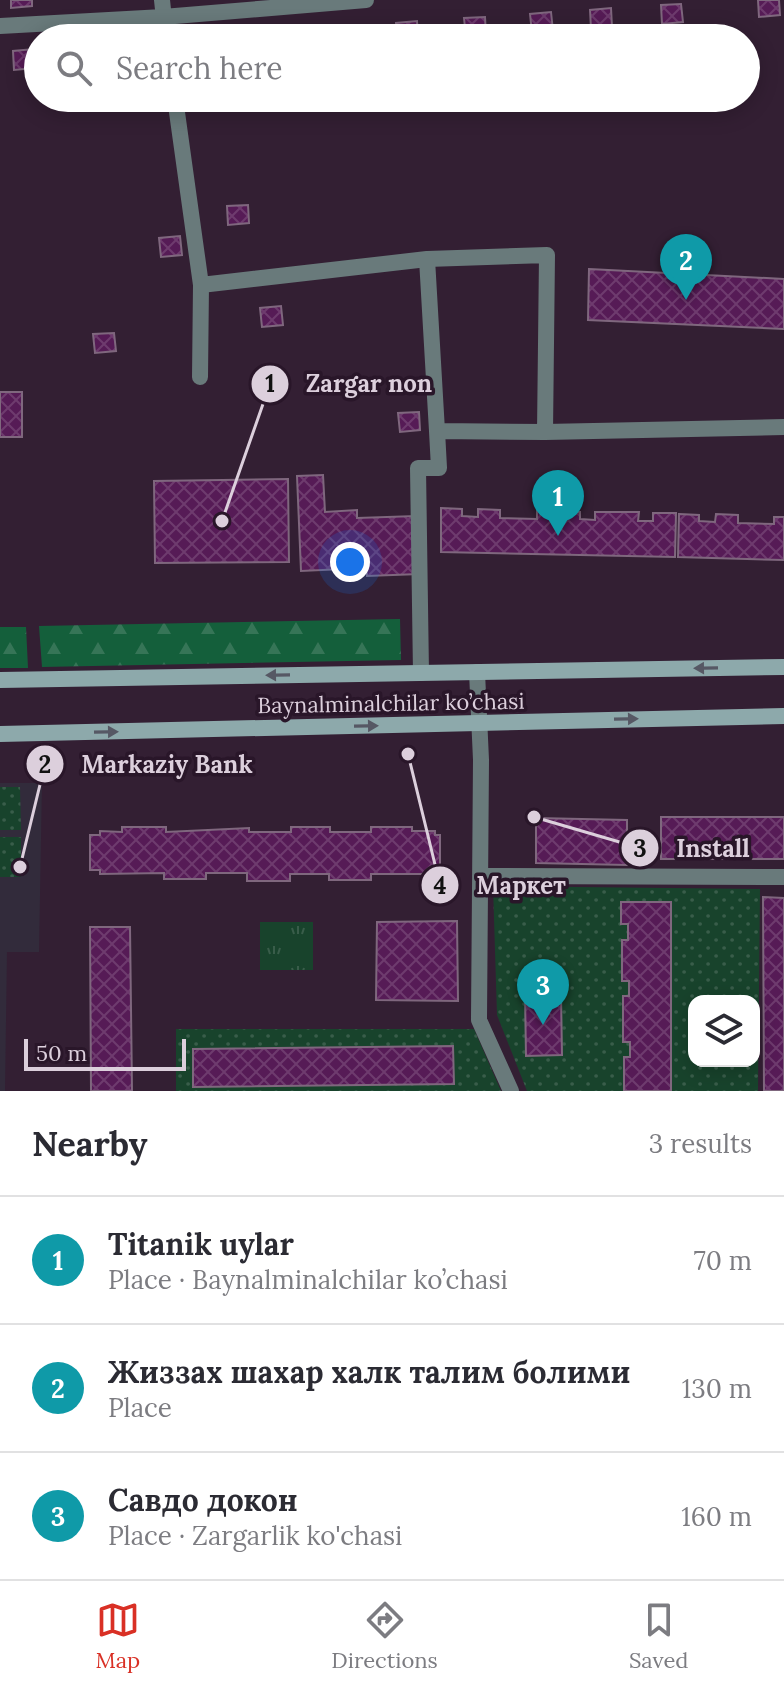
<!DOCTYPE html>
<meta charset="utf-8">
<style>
:root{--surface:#fff;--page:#f2f2f3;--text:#2b2b33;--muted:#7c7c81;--line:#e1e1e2;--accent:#d93025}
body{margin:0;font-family:Lora,serif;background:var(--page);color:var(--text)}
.controls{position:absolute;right:24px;bottom:24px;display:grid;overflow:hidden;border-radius:16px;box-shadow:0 4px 20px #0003}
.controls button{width:72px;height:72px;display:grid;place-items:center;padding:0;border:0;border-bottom:2px solid var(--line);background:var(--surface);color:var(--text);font:40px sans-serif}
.scale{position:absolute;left:24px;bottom:20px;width:162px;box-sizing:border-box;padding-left:8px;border:4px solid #dccfdc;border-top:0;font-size:22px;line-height:28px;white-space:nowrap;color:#dccfdc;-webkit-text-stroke:6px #291629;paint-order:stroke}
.you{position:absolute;left:350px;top:562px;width:28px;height:28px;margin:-20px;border:6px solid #fff;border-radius:50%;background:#1a73e8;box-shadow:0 0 0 12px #1a73e833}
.badge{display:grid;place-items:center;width:52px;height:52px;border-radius:50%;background:var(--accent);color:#fff;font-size:26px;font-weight:700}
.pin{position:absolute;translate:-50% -66px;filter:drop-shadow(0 2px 4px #0008)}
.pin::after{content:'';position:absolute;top:42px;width:28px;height:24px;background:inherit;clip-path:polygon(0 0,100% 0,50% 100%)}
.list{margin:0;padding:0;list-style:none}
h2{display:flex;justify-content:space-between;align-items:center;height:104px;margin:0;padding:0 32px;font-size:34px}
h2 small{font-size:26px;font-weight:400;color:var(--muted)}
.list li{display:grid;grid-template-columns:52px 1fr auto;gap:24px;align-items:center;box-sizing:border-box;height:128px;padding:0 32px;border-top:2px solid var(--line)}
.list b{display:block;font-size:30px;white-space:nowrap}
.list p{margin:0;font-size:26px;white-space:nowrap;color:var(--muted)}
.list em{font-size:26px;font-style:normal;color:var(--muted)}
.icon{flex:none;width:44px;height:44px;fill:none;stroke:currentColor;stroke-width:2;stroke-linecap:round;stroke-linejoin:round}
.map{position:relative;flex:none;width:784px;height:1091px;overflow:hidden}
.search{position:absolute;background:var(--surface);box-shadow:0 4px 20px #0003;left:24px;right:24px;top:24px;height:88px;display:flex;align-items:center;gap:20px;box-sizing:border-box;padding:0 28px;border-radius:44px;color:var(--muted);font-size:30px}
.sheet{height:488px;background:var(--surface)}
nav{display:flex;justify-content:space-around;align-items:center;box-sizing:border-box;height:112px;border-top:2px solid var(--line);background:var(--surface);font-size:22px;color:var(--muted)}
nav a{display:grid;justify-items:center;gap:4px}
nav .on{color:var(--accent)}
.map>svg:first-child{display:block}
.commercial{fill:#322b3b}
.grass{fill:url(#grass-dots);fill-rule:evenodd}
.forest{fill:url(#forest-firs)}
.park{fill:url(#park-tufts)}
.building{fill:url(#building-cross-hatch);stroke:#7f677e;stroke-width:2}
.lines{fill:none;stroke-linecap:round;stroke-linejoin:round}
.street{stroke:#697a7b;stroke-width:16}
.secondary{stroke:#8da9ab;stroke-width:16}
.oneway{fill:#565864}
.labels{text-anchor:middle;stroke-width:7;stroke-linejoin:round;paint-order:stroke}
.street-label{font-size:22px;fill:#dccfdc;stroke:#291629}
.leader{fill:none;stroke:#dccfdc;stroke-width:3}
.callout-dot{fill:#dccfdc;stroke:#291629;stroke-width:3}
.mark-label{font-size:24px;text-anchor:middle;font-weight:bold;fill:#111}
.callout-label{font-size:24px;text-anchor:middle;font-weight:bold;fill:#dccfdc;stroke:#291629;stroke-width:7;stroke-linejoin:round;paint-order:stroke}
</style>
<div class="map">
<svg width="784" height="1091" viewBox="0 0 784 1091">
<defs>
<pattern id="grass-dots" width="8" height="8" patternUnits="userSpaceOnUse" patternTransform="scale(2)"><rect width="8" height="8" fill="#18432c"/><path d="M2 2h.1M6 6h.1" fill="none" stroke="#395d4a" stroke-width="1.8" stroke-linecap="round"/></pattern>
<pattern id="forest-firs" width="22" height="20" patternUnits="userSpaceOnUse" patternTransform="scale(2)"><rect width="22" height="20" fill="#145f3b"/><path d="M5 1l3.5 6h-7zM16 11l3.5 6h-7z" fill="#367557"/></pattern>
<pattern id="park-tufts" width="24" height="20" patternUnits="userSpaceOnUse" patternTransform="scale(2)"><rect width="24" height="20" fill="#18432c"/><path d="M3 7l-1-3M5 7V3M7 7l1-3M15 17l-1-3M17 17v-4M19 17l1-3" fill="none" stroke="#395d4a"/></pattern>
<pattern id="building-cross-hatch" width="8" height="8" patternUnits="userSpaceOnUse" patternTransform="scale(2)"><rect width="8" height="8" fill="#561b56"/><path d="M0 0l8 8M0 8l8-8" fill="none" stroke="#6e3b6e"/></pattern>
</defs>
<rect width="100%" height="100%" fill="#331f33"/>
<path class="commercial" d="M 0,783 L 42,783 L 39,952 L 7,952 L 5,1091 L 0,1091 Z"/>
<path class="grass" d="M 0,787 L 20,787 L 21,830 L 0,830 Z
M 0,837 L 21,837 L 21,877 L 0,877 Z
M 493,886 L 760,889 L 758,1091 L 527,1091 L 497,1015 ZM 694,1001 L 754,1001 L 754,1061 L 694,1061 Z
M 176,1029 L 474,1029 L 501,1091 L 176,1091 Z"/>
<path class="forest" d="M 400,619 L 401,660 L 42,667 L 39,626 Z
M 0,627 L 26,627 L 28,668 L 0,668 Z"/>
<path class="park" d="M 260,922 L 313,922 L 313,970 L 260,970 Z"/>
<path class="building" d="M 11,0 L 32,0 L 32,6 L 11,8 Z
M 758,0 L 779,0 L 780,15 L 759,17 Z
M 681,4 L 683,22 L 662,24 L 661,5 Z
M 611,8 L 612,27 L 591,29 L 590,10 Z
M 551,12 L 553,31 L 532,33 L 530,14 Z
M 485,17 L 486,35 L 466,37 L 464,18 Z
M 417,21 L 418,38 L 397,38 L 396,23 Z
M 348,26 L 349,38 L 328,38 L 327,28 Z
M 266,32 L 267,38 L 246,38 L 246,33 Z
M 34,49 L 35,68 L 14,70 L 13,51 Z
M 248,205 L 249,223 L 228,225 L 227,206 Z
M 180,236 L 182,255 L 161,257 L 159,238 Z
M 589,269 L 784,279 L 784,329 L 588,320 Z
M 281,306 L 283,325 L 262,327 L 260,308 Z
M 114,333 L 116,351 L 95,353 L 93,334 Z
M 0,392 L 22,392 L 22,437 L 0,437 Z
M 419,412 L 420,430 L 400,432 L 398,413 Z
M 323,475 L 325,512 L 357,510 L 357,518 L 416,516 L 419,574 L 367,576 L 366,568 L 301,571 L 297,476 Z
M 288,479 L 289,562 L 155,563 L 154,481 Z
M 441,508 L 462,509 L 462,516 L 478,517 L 478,509 L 500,510 L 500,518 L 537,519 L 537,511 L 580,512 L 580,519 L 595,520 L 595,512 L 639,512 L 638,521 L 653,521 L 653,513 L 676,513 L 675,557 L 441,552 Z
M 679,514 L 699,515 L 699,521 L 715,522 L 716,514 L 738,515 L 738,523 L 774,524 L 774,517 L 784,517 L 784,560 L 678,557 Z
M 661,817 L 784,817 L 784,859 L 661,859 Z
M 536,818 L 627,820 L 627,865 L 536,863 Z
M 122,827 L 166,827 L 166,832 L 249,828 L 249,832 L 291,832 L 291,827 L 330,827 L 330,832 L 371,832 L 371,827 L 412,827 L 412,831 L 435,831 L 435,835 L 440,835 L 440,872 L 434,872 L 434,874 L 371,874 L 371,880 L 329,880 L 329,874 L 290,874 L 290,881 L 247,881 L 247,873 L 206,873 L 206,879 L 164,879 L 164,873 L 100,874 L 100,870 L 90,870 L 90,835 L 100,835 L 100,831 L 122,832 Z
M 763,897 L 784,898 L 784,1091 L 764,1091 Z
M 621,902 L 671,902 L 671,1091 L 624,1091 L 624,1057 L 630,1057 L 630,1042 L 623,1042 L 623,996 L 629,996 L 629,981 L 622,981 L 622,940 L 628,940 L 628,924 L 621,924 Z
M 457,921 L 458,1001 L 376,1000 L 377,922 Z
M 90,927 L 130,927 L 132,1091 L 91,1091 Z
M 525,995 L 561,995 L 562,1055 L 526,1056 Z
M 453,1046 L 454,1084 L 193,1087 L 193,1049 Z"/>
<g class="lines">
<path class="street" d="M 162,0 L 166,38
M 0,26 L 163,17 L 366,0
M 175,98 L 201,285 L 200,377
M 427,259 L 437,431 L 545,432 L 784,427
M 201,285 L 427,259 L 547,255 L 545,432
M 477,672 L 481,760 L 479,1020 L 511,1091
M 421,673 L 418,468 L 439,468 L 437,431
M 480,876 L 784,877"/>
<path class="secondary" d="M 0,680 L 784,667
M 0,734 L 784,716"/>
</g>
<defs><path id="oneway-solid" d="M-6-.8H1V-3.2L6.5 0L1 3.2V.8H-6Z" transform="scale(2)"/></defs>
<g class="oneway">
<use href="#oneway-solid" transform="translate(706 668) rotate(179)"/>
<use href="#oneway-solid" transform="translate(278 675) rotate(179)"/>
<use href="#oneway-solid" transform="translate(626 719) rotate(-1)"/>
<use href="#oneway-solid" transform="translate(366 726) rotate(-1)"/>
<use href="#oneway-solid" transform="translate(106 732) rotate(-1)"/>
</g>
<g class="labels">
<g class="street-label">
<text transform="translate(391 703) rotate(-1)" y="8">Baynalminalchilar ko’chasi</text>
</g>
</g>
<path class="leader" d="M222 521L270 384M20 867L45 764M534 817L640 848M408 754L440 885"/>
<g class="callout-dot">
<circle cx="222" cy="521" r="8"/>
<circle cx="20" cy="867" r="8"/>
<circle cx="534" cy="817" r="8"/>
<circle cx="408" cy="754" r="8"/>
<circle cx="270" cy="384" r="20"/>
<circle cx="45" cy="764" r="20"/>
<circle cx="640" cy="848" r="20"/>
<circle cx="440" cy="885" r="20"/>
</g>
<g class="mark-label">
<text x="270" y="392">1</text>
<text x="45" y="773">2</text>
<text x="640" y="857">3</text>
<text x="440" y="894">4</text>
</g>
<g class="callout-label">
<text x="369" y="392">Zargar non</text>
<text x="167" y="773">Markaziy Bank</text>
<text x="713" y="857">Install</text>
<text x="521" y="894">Маркет</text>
</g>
</svg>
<div class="controls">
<button><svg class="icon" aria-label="layers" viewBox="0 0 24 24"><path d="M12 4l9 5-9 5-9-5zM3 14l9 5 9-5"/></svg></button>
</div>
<div class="scale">50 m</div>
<div class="you"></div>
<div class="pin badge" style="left:558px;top:536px;background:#0f9aa8">1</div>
<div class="pin badge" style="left:686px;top:300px;background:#0f9aa8">2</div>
<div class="pin badge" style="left:543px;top:1025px;background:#0f9aa8">3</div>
<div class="search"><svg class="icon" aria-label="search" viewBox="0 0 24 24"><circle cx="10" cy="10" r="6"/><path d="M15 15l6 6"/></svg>Search here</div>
</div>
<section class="sheet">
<h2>Nearby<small>3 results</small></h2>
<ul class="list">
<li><span class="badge" style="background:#0f9aa8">1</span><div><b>Titanik uylar</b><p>Place · Baynalminalchilar ko’chasi</p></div><em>70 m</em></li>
<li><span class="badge" style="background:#0f9aa8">2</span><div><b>Жиззах шахар халк талим болими</b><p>Place</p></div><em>130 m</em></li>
<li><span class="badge" style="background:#0f9aa8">3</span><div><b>Cавдо докон</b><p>Place · Zargarlik ko'chasi</p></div><em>160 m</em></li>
</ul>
</section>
<nav>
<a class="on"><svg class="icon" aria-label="map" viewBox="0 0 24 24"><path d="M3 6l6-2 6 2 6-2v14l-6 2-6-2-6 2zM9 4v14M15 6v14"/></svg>Map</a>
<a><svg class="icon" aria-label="directions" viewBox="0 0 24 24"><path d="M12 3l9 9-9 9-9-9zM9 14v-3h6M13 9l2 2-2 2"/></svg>Directions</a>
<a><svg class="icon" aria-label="saved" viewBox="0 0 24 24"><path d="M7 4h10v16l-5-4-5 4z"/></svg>Saved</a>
</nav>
